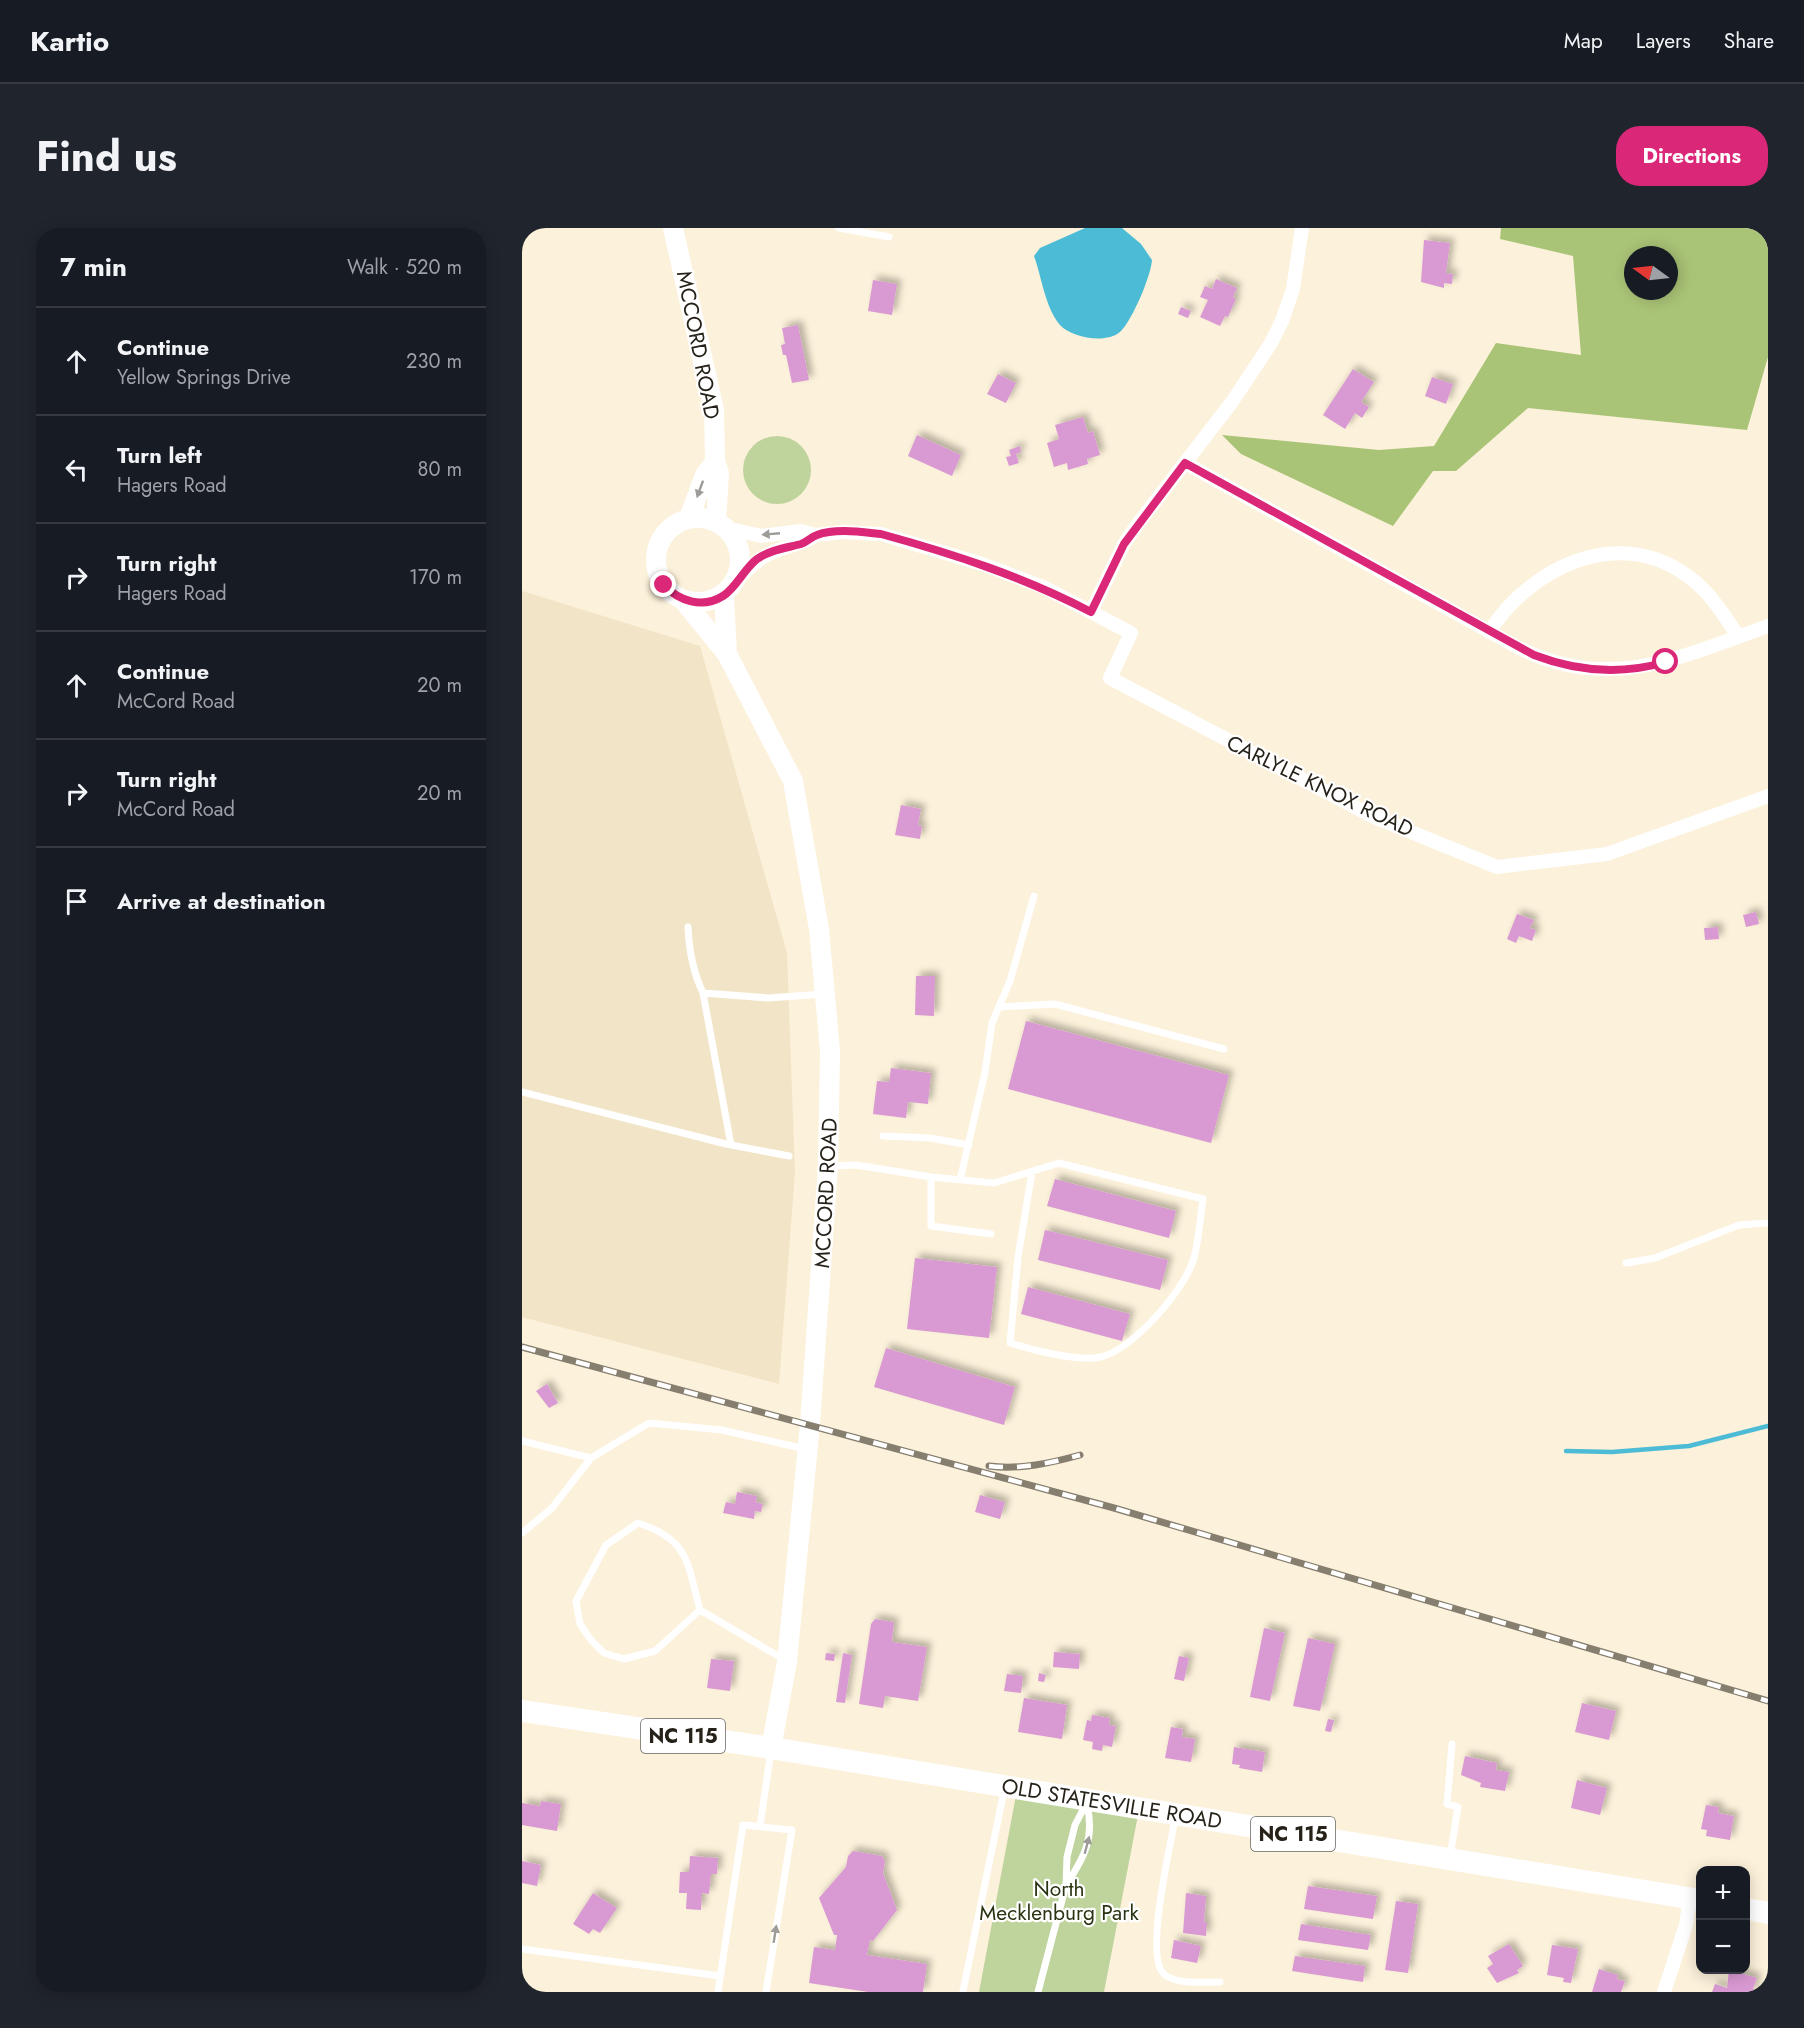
<!DOCTYPE html>
<meta charset="utf-8">
<style>
:root{--surface:#171b24;--page:#20242c;--text:#f1f3f6;--muted:#9ea1a6;--line:#363941;--accent:#db2777}
body{margin:0;font-family:Jost,sans-serif;background:var(--page);color:var(--text)}
.controls{position:absolute;right:18px;bottom:18px;display:grid;overflow:hidden;border-radius:12px;box-shadow:0 3px 15px #0003}
.controls button{width:54px;height:54px;display:grid;place-items:center;padding:0;border:0;border-bottom:2px solid var(--line);background:var(--surface);color:var(--text);font:30px sans-serif}
.compass{position:absolute;left:1102px;top:18px;width:54px;height:54px;border-radius:50%;background:var(--surface);box-shadow:0 3px 15px #0003;rotate:285deg}
.stop{position:absolute;width:18px;height:18px;margin:-14px;border:4px solid #db2777;border-radius:50%;background:#fff}
.stop.end{background:#db2777;border-color:#fff;box-shadow:0 2px 6px #0008}
.list{margin:0;padding:0;list-style:none}
h2{display:flex;justify-content:space-between;align-items:center;height:78px;margin:0;padding:0 24px;font-size:26px}
h2 small{font-size:20px;font-weight:400;color:var(--muted)}
.list li{display:grid;grid-template-columns:39px 1fr auto;gap:18px;align-items:center;box-sizing:border-box;height:108px;padding:0 24px;border-top:2px solid var(--line)}
.list b{display:block;font-size:22px;white-space:nowrap}
.list p{margin:0;font-size:20px;white-space:nowrap;color:var(--muted)}
.list em{font-size:20px;font-style:normal;color:var(--muted)}
.icon{flex:none;width:33px;height:33px;fill:none;stroke:currentColor;stroke-width:2;stroke-linecap:round;stroke-linejoin:round}
.map{position:relative;flex:none;width:1246px;height:1764px;overflow:hidden;border-radius:24px}
header{display:flex;align-items:center;gap:36px;box-sizing:border-box;height:84px;padding:0 30px;background:var(--surface);border-bottom:2px solid var(--line)}
header strong{font-size:28px}
nav{display:flex;gap:33px;margin-inline-start:auto;font-size:21px}
.intro{display:flex;align-items:center;justify-content:space-between;box-sizing:border-box;height:144px;padding:0 36px}
h1{margin:0;font-size:42px}
.button{padding:15px 27px;border-radius:24px;background:var(--accent);color:#fff;font-size:21px;font-weight:700}
main{display:flex;gap:36px;padding:0 36px}
aside{flex:1;background:var(--surface);border-radius:24px;box-shadow:0 3px 15px #0003}
.map>svg:first-child{display:block}
.built{fill:#f2e4c6}
.green{fill:#bfd39c}
.forest{fill:#aac477;fill-rule:evenodd}
.water{fill:#4cbcd6}
.lines{fill:none;stroke-linecap:round;stroke-linejoin:round}
.stream{stroke:#4cbcd6;stroke-width:4.5}
.building{fill:#d999d2;filter:url(#shadow)}
.lane{stroke:#fff;stroke-width:7}
.street{stroke:#fff;stroke-width:14}
.secondary{stroke:#fff;stroke-width:20}
.primary{stroke:#fff;stroke-width:22}
.rail-casing{stroke:#867f70;stroke-width:7}
.rail{stroke:#fff;stroke-width:4.5;stroke-dasharray:14;stroke-linecap:butt}
.oneway{fill:#9d9c98}
.route{stroke:#db2777;stroke-width:8}
.labels{text-anchor:middle;stroke-width:4.5;stroke-linejoin:round;paint-order:stroke}
.shield{fill:#fff;stroke:#67645e;stroke-width:1.5}
.shield-label{font-size:20px;font-weight:bold;fill:#262219}
.street-label{font-size:21px;fill:#262219;stroke:#fff}
.park-label{font-size:21px;fill:#2a3413;stroke:#fff}
</style>
<header>
<strong>Kartio</strong>
<nav><a>Map</a><a>Layers</a><a>Share</a></nav>
</header>
<div class="intro"><h1>Find us</h1><a class="button">Directions</a></div>
<main>
<aside>
<h2>7 min<small>Walk · 520 m</small></h2>
<ul class="list">
<li><svg class="icon" aria-label="ahead" viewBox="0 0 24 24"><path d="M12 20V5M6 11l6-6 6 6"/></svg><div><b>Continue</b><p>Yellow Springs Drive</p></div><em>230 m</em></li>
<li><svg class="icon" aria-label="left" viewBox="0 0 24 24"><path d="M17 20v-9H6M10 6l-5 5 5 5"/></svg><div><b>Turn left</b><p>Hagers Road</p></div><em>80 m</em></li>
<li><svg class="icon" aria-label="right" viewBox="0 0 24 24"><path d="M7 20v-9h11M14 6l5 5-5 5"/></svg><div><b>Turn right</b><p>Hagers Road</p></div><em>170 m</em></li>
<li><svg class="icon" aria-label="ahead" viewBox="0 0 24 24"><path d="M12 20V5M6 11l6-6 6 6"/></svg><div><b>Continue</b><p>McCord Road</p></div><em>20 m</em></li>
<li><svg class="icon" aria-label="right" viewBox="0 0 24 24"><path d="M7 20v-9h11M14 6l5 5-5 5"/></svg><div><b>Turn right</b><p>McCord Road</p></div><em>20 m</em></li>
<li><svg class="icon" aria-label="arrive" viewBox="0 0 24 24"><path d="M6 21V4h12l-3 4 3 4H6"/></svg><div><b>Arrive at destination</b></div></li>
</ul>
</aside>
<div class="map">
<svg width="1246" height="1764" viewBox="0 0 1246 1764">
<defs>
<filter id="shadow"><feDropShadow dx="4.5" dy="-4.5" stdDeviation="3" flood-color="#0004"/></filter>
</defs>
<rect width="100%" height="100%" fill="#fcf1da"/>
<path class="built" d="M 0,363 L 178,418 L 265,725 L 273,944 L 257,1156 L 0,1089 Z"/>
<path class="green" d="M221 242a34 34 0 1 1 68 0a34 34 0 1 1-68 0Z
M 495,1562 L 617,1582 L 582,1764 L 457,1764 Z"/>
<path class="forest" d="M 979,0 L 1246,0 L 1246,129 L 1225,202 L 1006,180 L 934,243 L 911,243 L 871,298 L 719,226 L 700,207 L 857,222 L 912,218 L 974,115 L 1059,127 L 1051,28 L 978,11 ZM 1111,27 L 1147,27 L 1147,63 L 1111,63 Z"/>
<path class="water" d="M 563,0 L 600,0 L 619,16 L 630,32 C 629,48 610,93 598,104 C 584,116 550,110 538,97 C 523,79 520,50 512,28 L 518,20 Z"/>
<g class="lines">
<path class="stream" d="M 1044,1223 L 1090,1224 L 1167,1218 L 1246,1198"/>
</g>
<path class="building" d="M 902,12 L 928,15 L 924,45 L 931,46 L 930,56 L 922,55 L 922,60 L 899,54 Z
M 694,51 L 715,60 L 711,69 L 714,71 L 706,89 L 703,88 L 698,98 L 678,89 L 686,72 L 678,69 L 683,58 L 690,61 Z
M 351,52 L 375,56 L 370,87 L 346,83 Z
M 659,79 L 669,83 L 666,90 L 656,86 Z
M 276,97 L 287,152 L 270,155 L 264,127 L 261,127 L 259,117 L 263,116 L 260,100 Z
M 831,141 L 852,154 L 839,174 L 847,179 L 840,190 L 833,185 L 823,201 L 801,187 Z
M 476,146 L 494,155 L 484,175 L 465,166 Z
M 910,149 L 931,156 L 924,176 L 903,168 Z
M 561,189 L 566,205 L 571,203 L 578,227 L 565,231 L 566,236 L 546,242 L 545,235 L 532,239 L 525,215 L 537,211 L 533,197 Z
M 395,207 L 439,227 L 430,248 L 386,228 Z
M 498,218 L 499,224 L 494,226 L 497,235 L 487,238 L 484,229 L 489,228 L 487,222 Z
M 379,577 L 399,581 L 396,597 L 400,598 L 398,611 L 373,607 Z
M 1234,684 L 1237,696 L 1224,699 L 1221,687 Z
M 995,686 L 1012,692 L 1008,700 L 1014,702 L 1010,713 L 997,708 L 994,715 L 985,711 Z
M 1196,699 L 1197,711 L 1183,712 L 1182,700 Z
M 394,748 L 413,748 L 412,788 L 393,787 Z
M 504,793 L 707,847 L 689,915 L 486,861 Z
M 369,840 L 409,845 L 406,876 L 386,874 L 384,890 L 351,886 L 355,853 L 367,854 Z
M 533,951 L 654,983 L 647,1010 L 525,978 Z
M 523,1002 L 646,1032 L 638,1062 L 516,1032 Z
M 393,1030 L 475,1039 L 467,1110 L 385,1101 Z
M 506,1059 L 608,1086 L 600,1113 L 499,1086 Z
M 364,1120 L 493,1159 L 482,1197 L 352,1159 Z
M 25,1156 L 36,1175 L 27,1180 L 14,1163 Z
M 215,1264 L 235,1268 L 234,1274 L 241,1276 L 239,1284 L 233,1283 L 232,1291 L 201,1285 L 204,1274 L 213,1276 Z
M 458,1267 L 483,1274 L 478,1291 L 453,1284 Z
M 353,1391 L 372,1394 L 370,1414 L 405,1419 L 396,1473 L 363,1468 L 361,1480 L 337,1476 L 349,1396 Z
M 742,1400 L 763,1405 L 748,1473 L 728,1469 Z
M 786,1410 L 813,1416 L 798,1483 L 771,1478 Z
M 532,1424 L 558,1426 L 557,1441 L 531,1439 Z
M 304,1425 L 313,1426 L 312,1433 L 303,1432 Z
M 321,1425 L 330,1427 L 323,1475 L 314,1474 Z
M 657,1428 L 667,1430 L 662,1453 L 652,1451 Z
M 189,1431 L 212,1433 L 208,1463 L 185,1460 Z
M 517,1445 L 524,1447 L 522,1454 L 516,1453 Z
M 485,1446 L 501,1448 L 499,1465 L 482,1463 Z
M 502,1470 L 545,1477 L 540,1511 L 496,1504 Z
M 1060,1475 L 1094,1483 L 1087,1512 L 1053,1504 Z
M 570,1487 L 588,1490 L 587,1497 L 594,1498 L 590,1519 L 581,1517 L 580,1523 L 570,1521 L 571,1514 L 561,1512 L 565,1492 L 569,1493 Z
M 806,1491 L 812,1492 L 809,1504 L 803,1503 Z
M 649,1499 L 661,1501 L 660,1509 L 673,1511 L 669,1534 L 643,1530 Z
M 712,1519 L 743,1524 L 740,1544 L 717,1540 L 718,1537 L 710,1536 Z
M 943,1528 L 975,1535 L 974,1542 L 987,1544 L 983,1563 L 958,1559 L 959,1555 L 939,1547 Z
M 1055,1552 L 1085,1560 L 1078,1587 L 1049,1580 Z
M 19,1573 L 39,1576 L 35,1603 L 0,1597 L 0,1575 L 18,1578 Z
M 1184,1577 L 1197,1579 L 1196,1585 L 1212,1588 L 1208,1612 L 1184,1608 L 1185,1602 L 1179,1601 Z
M 331,1623 L 360,1628 L 363,1633 L 361,1645 L 375,1682 L 351,1713 L 348,1712 L 345,1727 L 405,1736 L 401,1764 L 346,1764 L 287,1755 L 292,1719 L 313,1722 L 315,1707 L 312,1707 L 297,1670 L 324,1639 L 326,1628 Z
M 168,1628 L 196,1630 L 195,1646 L 189,1646 L 187,1666 L 180,1665 L 179,1682 L 164,1681 L 165,1665 L 157,1665 L 158,1644 L 167,1644 Z
M 0,1633 L 19,1637 L 15,1658 L 0,1655 Z
M 786,1658 L 855,1668 L 851,1691 L 782,1681 Z
M 71,1665 L 95,1680 L 78,1705 L 71,1701 L 67,1706 L 51,1696 Z
M 664,1665 L 684,1668 L 682,1694 L 685,1694 L 684,1708 L 661,1705 Z
M 874,1673 L 896,1676 L 886,1745 L 863,1742 Z
M 779,1696 L 849,1707 L 846,1722 L 776,1712 Z
M 652,1712 L 679,1718 L 675,1735 L 649,1730 Z
M 987,1716 L 1001,1738 L 995,1742 L 997,1745 L 975,1755 L 965,1740 L 971,1736 L 966,1728 Z
M 1030,1717 L 1056,1721 L 1049,1755 L 1041,1754 L 1042,1750 L 1025,1747 Z
M 773,1728 L 843,1738 L 841,1754 L 770,1743 Z
M 1077,1741 L 1096,1747 L 1095,1751 L 1103,1753 L 1099,1764 L 1070,1764 Z
M 1207,1742 L 1235,1750 L 1231,1761 L 1238,1764 L 1190,1764 L 1193,1756 L 1205,1760 Z"/>
<g class="lines">
<path class="lane" d="M 317,0 L 367,9
M 166,699 C 167,723 171,744 181,765 L 209,917
M 181,765 L 247,770 L 301,766
M 478,779 L 533,776 L 702,821
M 0,864 L 204,916 L 267,928
M 361,908 L 408,910 L 447,917
M 309,938 L 334,937 L 409,949 L 472,955 L 537,935 L 681,971 C 678,990 677,1011 672,1030 C 662,1063 612,1120 579,1129 C 557,1134 510,1122 488,1115 L 496,1029 L 510,944
M 409,949 L 409,998 L 469,1006
M 438,952 L 463,844 L 470,795 L 488,753 L 512,668
M 1104,1035 L 1133,1030 L 1217,997 L 1246,995
M 0,1213 L 69,1230
M 0,1305 L 30,1280 L 69,1230 L 127,1195 L 200,1202 L 283,1221
M 178,1382 L 133,1423 L 102,1431 L 82,1425 L 69,1412 L 58,1396 L 54,1373 L 84,1317 L 116,1295 C 168,1312 165,1335 178,1382 L 263,1432
M 653,1590 C 649,1617 621,1731 643,1747 C 657,1757 681,1754 698,1754
M 238,1598 L 249,1523
M 928,1629 L 936,1579 L 925,1576 L 930,1516
M 544,1657 C 562,1630 573,1610 565,1577
M 0,1721 L 198,1748
M 441,1763 L 482,1563
M 196,1764 L 221,1597 L 270,1602 L 244,1764
M 516,1764 L 544,1657 L 545,1629 L 553,1597 L 564,1576"/>
<path class="street" d="M 663,235 L 997,420 C 1088,465 1158,429 1246,398
M 204,300 L 239,308 L 279,303 L 294,307 L 320,304 L 359,306 L 460,336 L 521,359 L 569,384 L 602,316 L 615,297 L 710,174 L 749,115 L 760,93 L 771,61 L 780,0
M 213,354 C 227,340 239,327 259,321 C 272,316 282,316 294,307
M 569,384 L 609,405 L 588,450 L 852,589 L 975,639 L 1085,626 L 1246,568
M 967,404 C 1009,339 1097,296 1167,349 C 1188,364 1202,387 1216,408
M 1142,1764 L 1164,1697 L 1168,1670"/>
<path class="secondary" d="M 151,0 L 192,182 L 193,234 L 197,245 L 194,294
M134 332a42 42 0 1 1 84 0a42 42 0 1 1-84 0Z
M 167,290 L 183,247 L 193,234
M 202,368 L 205,426
M 161,372 L 205,426 L 271,553 L 297,701 L 308,823 L 306,938 L 288,1196 L 265,1434 L 249,1520"/>
<g class="primary">
<path id="s1" d="M 0,1483 L 249,1520 L 1178,1672"/>
<path d="M 1224,1681 L 1246,1685"/>
</g>
<g class="rail-casing">
<path id="rail" d="M 0,1119 L 592,1280 L 1246,1473
M 467,1238 C 498,1242 529,1235 558,1227"/>
</g>
<use href="#rail" class="rail"/>
</g>
<defs><path id="oneway-solid" d="M-6-.8H1V-3.2L6.5 0L1 3.2V.8H-6Z" transform="scale(1.5)"/></defs>
<g class="oneway">
<use href="#oneway-solid" transform="translate(178 261) rotate(110)"/>
<use href="#oneway-solid" transform="translate(249 306) rotate(175)"/>
<use href="#oneway-solid" transform="translate(565 1617) rotate(-75)"/>
<use href="#oneway-solid" transform="translate(253 1706) rotate(-81)"/>
</g>
<g class="lines">
<path class="route" d="M 142,357 C 157,373 180,381 201,368 C 214,360 222,341 235,331 C 248,322 264,320 279,316 C 285,314 289,309 295,307 C 314,300 339,304 359,306 C 432,326 502,349 569,384 L 602,316 L 663,235 L 1012,427 C 1056,444 1099,447 1144,434"/>
</g>
<g class="labels">
<g class="shield">
<rect x="119" y="1491" width="84" height="34" rx="4.5"/>
<rect x="729" y="1589" width="84" height="34" rx="4.5"/>
</g>
<g class="shield-label">
<text x="161" y="1515">NC 115</text>
<text x="771" y="1613">NC 115</text>
</g>
<g class="street-label">
<text transform="translate(176 117) rotate(79)" y="7">MCCORD ROAD</text>
<text transform="translate(798 558) rotate(26)" y="7">CARLYLE KNOX ROAD</text>
<text transform="translate(304 965) rotate(-87)" y="7">MCCORD ROAD</text>
<text dy="7" stroke="none"><textPath href="#s1" startOffset="597">OLD STATESVILLE ROAD</textPath></text>
</g>
<g class="park-label">
<text x="537" y="1668">North<tspan x="537" dy="24">Mecklenburg Park</tspan></text>
</g>
</g>
</svg>
<div class="controls">
<button>+</button>
<button>−</button>
</div>
<svg class="compass" viewBox="-18 -18 36 36"><path d="M0-13l5 13h-10z" fill="#e53935"/><path d="M0 13l5-13h-10z" fill="#9ea1a6"/></svg>
<div class="stop" style="left:1144px;top:434px"></div>
<div class="stop end" style="left:142px;top:357px"></div>
</div>
</main>
